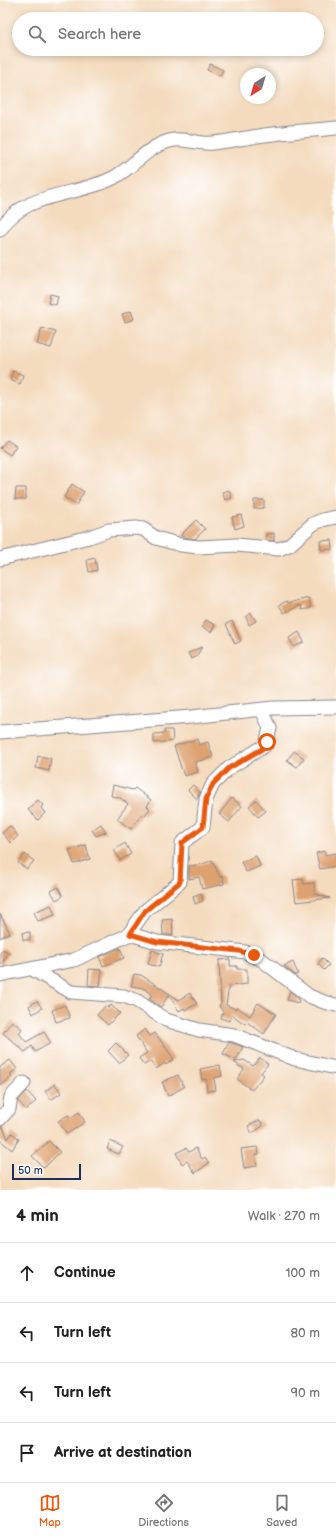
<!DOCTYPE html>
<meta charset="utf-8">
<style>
:root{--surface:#fff;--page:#f6f6f6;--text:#222;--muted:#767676;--line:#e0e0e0;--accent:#ea580c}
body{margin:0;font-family:"Balsamiq Sans",sans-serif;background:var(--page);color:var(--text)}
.compass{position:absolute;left:240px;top:68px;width:36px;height:36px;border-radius:50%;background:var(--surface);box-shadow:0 2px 6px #0003;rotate:217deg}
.scale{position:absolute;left:12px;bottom:10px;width:69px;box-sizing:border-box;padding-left:4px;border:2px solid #1b2f5e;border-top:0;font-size:11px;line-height:14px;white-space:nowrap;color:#1b2f5e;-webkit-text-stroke:3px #fff;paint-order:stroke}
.stop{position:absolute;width:12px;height:12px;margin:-9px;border:3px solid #ea580c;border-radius:50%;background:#fff}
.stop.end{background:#ea580c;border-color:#fff;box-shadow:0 1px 4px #0008}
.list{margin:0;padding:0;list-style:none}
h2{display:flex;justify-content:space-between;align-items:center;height:52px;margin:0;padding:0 16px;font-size:17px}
h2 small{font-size:13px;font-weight:400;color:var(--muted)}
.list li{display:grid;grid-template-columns:26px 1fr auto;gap:12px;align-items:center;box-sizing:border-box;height:60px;padding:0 16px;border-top:1px solid var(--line)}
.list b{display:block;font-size:15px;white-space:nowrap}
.list em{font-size:13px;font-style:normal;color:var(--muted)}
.icon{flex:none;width:22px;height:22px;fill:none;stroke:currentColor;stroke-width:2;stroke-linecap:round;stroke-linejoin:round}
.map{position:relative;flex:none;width:336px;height:1190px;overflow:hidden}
.search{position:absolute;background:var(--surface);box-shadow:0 2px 6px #0003;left:12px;right:12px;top:12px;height:44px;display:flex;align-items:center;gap:10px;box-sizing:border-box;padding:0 14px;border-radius:22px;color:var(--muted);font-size:15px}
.sheet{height:292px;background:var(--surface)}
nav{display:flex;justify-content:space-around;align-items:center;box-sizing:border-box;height:56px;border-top:1px solid var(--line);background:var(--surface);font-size:11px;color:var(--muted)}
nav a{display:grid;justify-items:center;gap:2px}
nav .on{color:var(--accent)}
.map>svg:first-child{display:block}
.building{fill:#dea16f}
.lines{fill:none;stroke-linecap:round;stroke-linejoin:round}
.minor-casing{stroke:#88858e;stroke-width:15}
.minor{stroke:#fff;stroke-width:13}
.route{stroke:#ea580c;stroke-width:5}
</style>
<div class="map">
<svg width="336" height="1190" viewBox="0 0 336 1190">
<rect width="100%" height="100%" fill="#fff"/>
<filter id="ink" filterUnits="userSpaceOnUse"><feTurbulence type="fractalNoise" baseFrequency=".025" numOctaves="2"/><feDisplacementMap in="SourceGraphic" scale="8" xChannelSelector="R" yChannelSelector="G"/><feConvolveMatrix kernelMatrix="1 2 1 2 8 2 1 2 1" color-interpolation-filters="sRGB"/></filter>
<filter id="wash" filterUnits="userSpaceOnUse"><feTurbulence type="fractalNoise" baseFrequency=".012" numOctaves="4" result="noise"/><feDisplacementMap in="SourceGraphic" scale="16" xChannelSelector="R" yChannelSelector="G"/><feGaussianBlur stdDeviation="0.9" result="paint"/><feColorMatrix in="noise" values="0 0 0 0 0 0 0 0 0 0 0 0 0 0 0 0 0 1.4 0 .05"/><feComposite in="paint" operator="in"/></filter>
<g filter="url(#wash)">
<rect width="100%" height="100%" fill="#f4dbbe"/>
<g id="blocks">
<path class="building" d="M 210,64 L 223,70 L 220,76 L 207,70 Z
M 50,294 L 58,296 L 56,305 L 48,303 Z
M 131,311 L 134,319 L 125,322 L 122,314 Z
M 42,328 L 56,332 L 51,348 L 37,344 Z
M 13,371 L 23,375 L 20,384 L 10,380 Z
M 7,440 L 16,446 L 10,455 L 0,448 Z
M 72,484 L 84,492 L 76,505 L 64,497 Z
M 16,488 L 26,488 L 26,499 L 15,499 Z
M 229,490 L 232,498 L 225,500 L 222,492 Z
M 254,500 L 264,500 L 264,508 L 254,509 Z
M 241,515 L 244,526 L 235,529 L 232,517 Z
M 196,520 L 205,529 L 195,539 L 183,537 L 181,535 Z
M 274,533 L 274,541 L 266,540 L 266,534 Z
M 332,540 L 333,549 L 321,550 L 320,541 Z
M 95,558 L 97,570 L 89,572 L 87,560 Z
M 309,598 L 311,608 L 302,610 L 301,605 L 284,613 L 279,605 L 287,601 L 288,603 Z
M 251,613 L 256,621 L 249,625 L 246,617 Z
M 206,620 L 215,625 L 211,632 L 202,627 Z
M 232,621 L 241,641 L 235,644 L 226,624 Z
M 299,632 L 304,642 L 294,647 L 289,638 Z
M 202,647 L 196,657 L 191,659 L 188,653 Z
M 164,730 L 172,730 L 173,741 L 154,743 L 154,734 L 165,733 Z
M 197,739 L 199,745 L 208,742 L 213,757 L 195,762 L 198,772 L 184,776 L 174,746 Z
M 294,751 L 304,758 L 297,767 L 287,760 Z
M 38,756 L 51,758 L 49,771 L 36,768 Z
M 113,785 L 133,790 L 135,788 L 151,800 L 147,806 L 150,809 L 144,816 L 142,814 L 131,829 L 117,819 L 128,804 L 120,798 L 111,796 Z
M 193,785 L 200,792 L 197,799 L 188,790 Z
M 232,798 L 242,806 L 229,822 L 219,814 Z
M 38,800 L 43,805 L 41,808 L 45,813 L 38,820 L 28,810 Z
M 256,800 L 266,811 L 258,817 L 249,806 Z
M 101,824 L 106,832 L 96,836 L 92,830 Z
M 10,826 L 18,836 L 11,843 L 2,833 Z
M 125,843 L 131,854 L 120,860 L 114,850 Z
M 86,845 L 90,859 L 74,864 L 69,850 Z
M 325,851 L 325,855 L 336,853 L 336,866 L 320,869 L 316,853 Z
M 25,854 L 34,861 L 27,869 L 18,863 Z
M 256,856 L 260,866 L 246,872 L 241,862 Z
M 212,860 L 220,877 L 223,876 L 224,884 L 202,889 L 199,877 L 189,879 L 189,866 L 203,864 Z
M 303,879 L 304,884 L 314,883 L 315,894 L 330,898 L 296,902 L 293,880 Z
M 58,887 L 63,896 L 56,900 L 51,891 Z
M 201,893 L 203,901 L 195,904 L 193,896 Z
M 51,905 L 55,915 L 38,921 L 34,912 Z
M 0,914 L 10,933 L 0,938 Z
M 172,919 L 173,935 L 163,935 L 162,920 Z
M 30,932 L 30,940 L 23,940 L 22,933 Z
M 120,948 L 124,958 L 103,966 L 99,957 Z
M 3,949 L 9,953 L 0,966 L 0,953 Z
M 152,950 L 163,954 L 159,967 L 148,964 Z
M 322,958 L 329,965 L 324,970 L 318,964 Z
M 230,959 L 230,966 L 237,966 L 237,969 L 247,969 L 247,984 L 229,986 L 226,1005 L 236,1009 L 237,1007 L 250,1016 L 258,1003 L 276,1014 L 264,1034 L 247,1022 L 245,1024 L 232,1015 L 229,1021 L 221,1018 L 223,1012 L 219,1006 L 221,1003 L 219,960 Z
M 293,962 L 298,974 L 295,975 L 284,966 Z
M 89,969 L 102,970 L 100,986 L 88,985 Z
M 134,974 L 141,975 L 179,1000 L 190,993 L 197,1004 L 185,1010 L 184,1008 L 179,1011 L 169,995 L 161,1007 L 149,999 L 152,994 L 143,988 L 131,986 Z
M 290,991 L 299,999 L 298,1003 L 287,1000 Z
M 37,1001 L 42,1008 L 33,1014 L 29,1006 Z
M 65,1005 L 70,1018 L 56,1022 L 52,1010 Z
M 106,1005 L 108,1008 L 111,1005 L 120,1013 L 108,1025 L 97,1015 Z
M 12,1021 L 22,1029 L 19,1033 L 26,1042 L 44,1032 L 51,1043 L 35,1052 L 32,1046 L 25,1052 L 3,1033 Z
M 145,1029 L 150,1036 L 155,1033 L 174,1059 L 166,1065 L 165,1063 L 156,1069 L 151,1061 L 144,1065 L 139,1058 L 147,1053 L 136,1036 Z
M 229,1042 L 243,1047 L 236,1060 L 223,1054 Z
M 116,1043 L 128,1055 L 119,1063 L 108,1051 Z
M 260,1058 L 268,1064 L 261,1073 L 264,1075 L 252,1090 L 237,1079 L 244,1069 L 234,1062 L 244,1060 L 253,1066 Z
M 10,1060 L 17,1069 L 10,1074 L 12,1077 L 0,1086 L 0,1067 Z
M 220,1065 L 222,1076 L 214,1078 L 216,1090 L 207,1091 L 206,1079 L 202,1080 L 200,1069 Z
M 178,1075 L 184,1087 L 168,1096 L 162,1082 Z
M 55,1084 L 61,1093 L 51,1100 L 45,1091 Z
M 27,1091 L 36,1101 L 26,1110 L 18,1101 Z
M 79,1112 L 85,1122 L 67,1134 L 58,1121 L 68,1115 L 70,1118 Z
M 260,1120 L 263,1126 L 252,1133 L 248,1126 Z
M 0,1127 L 3,1127 L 8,1139 L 12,1133 L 19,1139 L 12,1150 L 0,1140 Z
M 49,1141 L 60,1152 L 44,1168 L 32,1156 Z
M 110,1141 L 123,1147 L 119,1154 L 107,1149 Z
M 257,1147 L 259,1154 L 255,1155 L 257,1166 L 244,1168 L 241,1149 Z
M 186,1148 L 189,1152 L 196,1148 L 202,1159 L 205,1157 L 209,1163 L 195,1173 L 187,1161 L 182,1164 L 176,1153 Z"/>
</g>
</g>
<g filter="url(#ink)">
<use href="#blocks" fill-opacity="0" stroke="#88858e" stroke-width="1"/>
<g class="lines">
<g class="minor-casing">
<path id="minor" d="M 0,230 C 24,191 76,197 113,178 C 134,167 149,144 174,140 C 185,138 200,145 213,143 C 226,142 239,139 252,137 C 280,132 308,131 336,128
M 0,559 L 89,537 L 109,530 L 136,528 L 143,529 L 156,538 L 181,545 L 199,547 L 237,545 L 279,549 L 289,545 L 313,524 L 322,520 L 336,517
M 0,732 L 191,717 L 273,708 L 336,707
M 130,934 L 157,942 L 246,952 L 262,960 L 309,996 L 324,1002 L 336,1005
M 32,969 L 71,992 L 124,996 L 137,1001 L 166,1020 L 199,1030 L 234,1035 L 295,1059 L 336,1068
M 0,975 L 74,960 L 128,935 L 145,911 L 180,882 L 182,843 L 203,827 L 206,799 L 213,784 L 229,768 L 266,745 L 270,728 L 262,710
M 0,1119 L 9,1109 L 11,1097 L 24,1083"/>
</g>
<use href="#minor" class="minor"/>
</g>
</g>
<g class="lines" filter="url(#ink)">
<path class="route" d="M 254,955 L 239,951 L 157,942 L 130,934 L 145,911 L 180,882 L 182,843 L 203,827 L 206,799 L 213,784 L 229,768 L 262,749 L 267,742"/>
</g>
</svg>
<svg class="compass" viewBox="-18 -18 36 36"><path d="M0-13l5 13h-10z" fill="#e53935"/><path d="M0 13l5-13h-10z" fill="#767676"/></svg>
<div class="scale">50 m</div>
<div class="stop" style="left:267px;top:742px"></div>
<div class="stop end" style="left:254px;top:955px"></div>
<div class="search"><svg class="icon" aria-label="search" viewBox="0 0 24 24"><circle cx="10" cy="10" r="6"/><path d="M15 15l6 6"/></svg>Search here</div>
</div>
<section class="sheet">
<h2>4 min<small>Walk · 270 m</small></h2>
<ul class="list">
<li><svg class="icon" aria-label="ahead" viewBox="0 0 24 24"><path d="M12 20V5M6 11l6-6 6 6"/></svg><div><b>Continue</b></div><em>100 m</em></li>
<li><svg class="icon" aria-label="left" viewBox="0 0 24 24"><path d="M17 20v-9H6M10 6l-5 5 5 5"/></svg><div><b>Turn left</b></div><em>80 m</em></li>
<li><svg class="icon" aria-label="left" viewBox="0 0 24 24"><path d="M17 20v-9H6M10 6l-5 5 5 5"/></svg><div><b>Turn left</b></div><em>90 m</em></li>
<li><svg class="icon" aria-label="arrive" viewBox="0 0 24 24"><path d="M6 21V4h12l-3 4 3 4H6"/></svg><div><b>Arrive at destination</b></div></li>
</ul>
</section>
<nav>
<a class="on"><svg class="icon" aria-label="map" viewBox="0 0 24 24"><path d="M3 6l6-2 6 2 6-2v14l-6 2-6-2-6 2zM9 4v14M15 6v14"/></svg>Map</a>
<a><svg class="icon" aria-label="directions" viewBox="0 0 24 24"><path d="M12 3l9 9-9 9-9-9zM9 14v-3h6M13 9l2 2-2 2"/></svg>Directions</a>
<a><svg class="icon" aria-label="saved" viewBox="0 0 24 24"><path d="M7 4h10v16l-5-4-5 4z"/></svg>Saved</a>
</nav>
